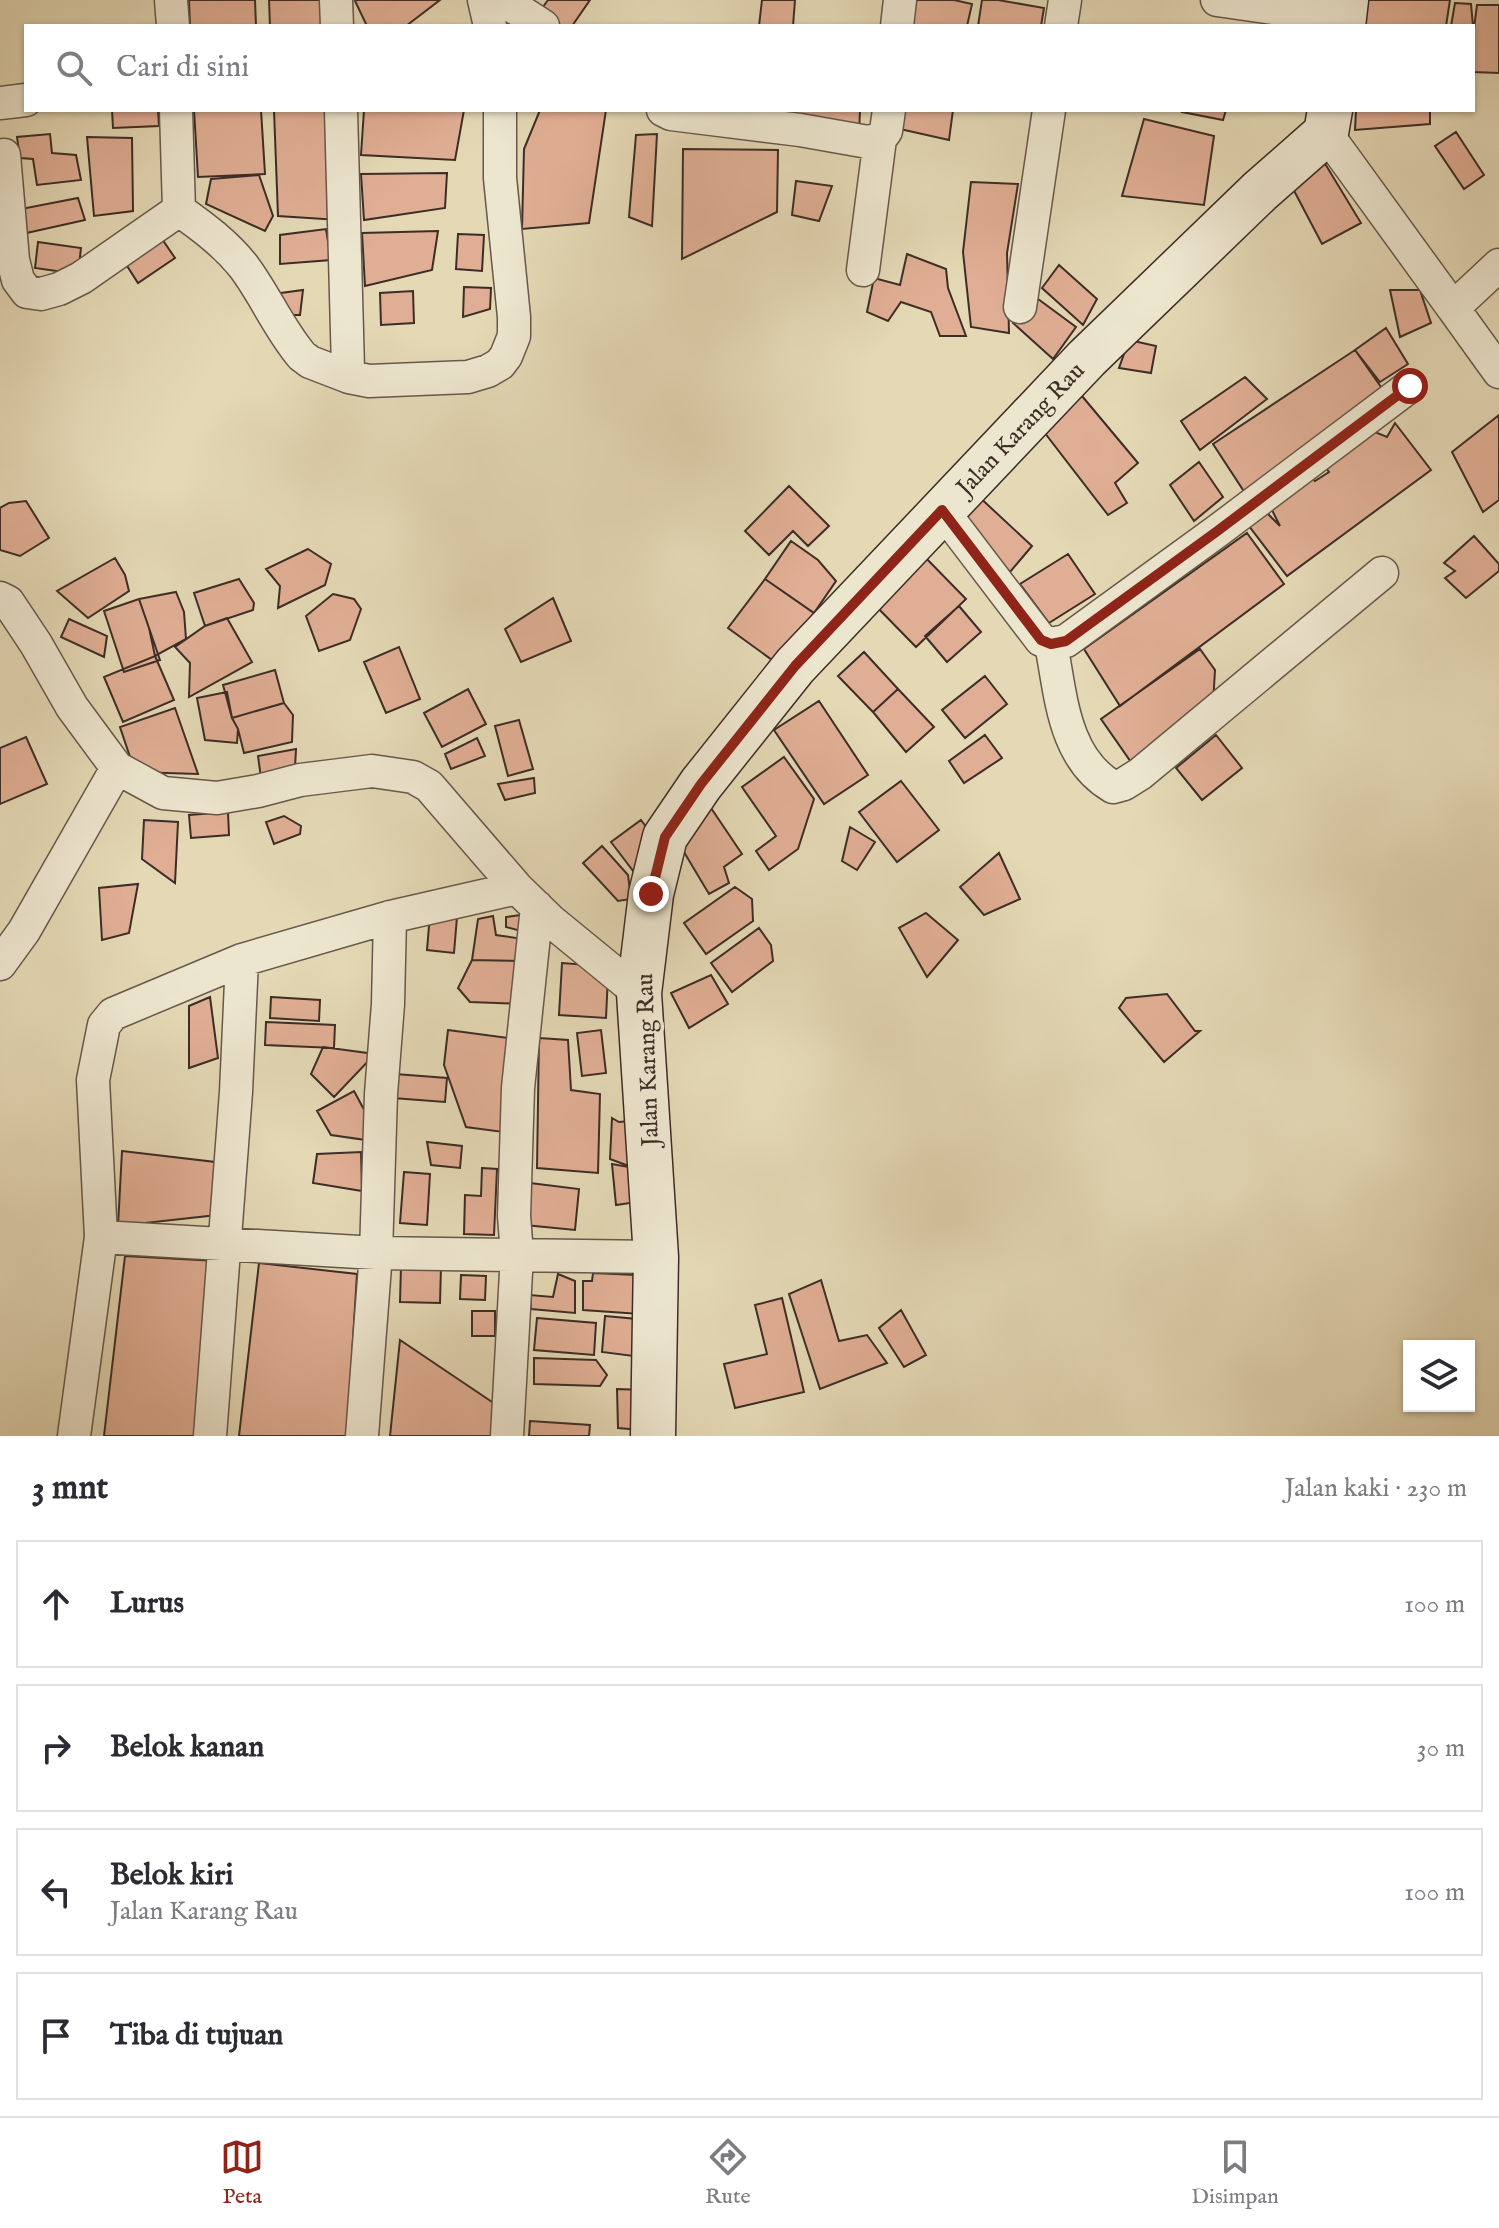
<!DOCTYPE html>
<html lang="id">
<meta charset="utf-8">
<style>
:root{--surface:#fff;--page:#f2f2f3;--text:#2b2b33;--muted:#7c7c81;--line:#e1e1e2;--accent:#8f2418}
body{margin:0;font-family:"IM FELL English",serif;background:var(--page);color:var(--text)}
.controls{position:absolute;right:24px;bottom:24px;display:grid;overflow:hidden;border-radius:0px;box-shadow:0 2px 6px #0004}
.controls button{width:72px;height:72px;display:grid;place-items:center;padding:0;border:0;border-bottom:2px solid var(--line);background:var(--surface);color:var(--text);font:40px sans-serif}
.stop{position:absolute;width:24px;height:24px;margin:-18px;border:6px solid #8f2418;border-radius:50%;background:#fff}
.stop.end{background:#8f2418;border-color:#fff;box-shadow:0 2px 8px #0008}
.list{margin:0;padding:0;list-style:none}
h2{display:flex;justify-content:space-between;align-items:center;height:104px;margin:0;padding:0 32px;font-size:34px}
h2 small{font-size:26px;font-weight:400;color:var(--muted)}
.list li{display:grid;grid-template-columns:52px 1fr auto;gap:24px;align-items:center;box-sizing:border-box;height:128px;margin:0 16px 16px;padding:0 16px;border:2px solid var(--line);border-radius:0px}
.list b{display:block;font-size:30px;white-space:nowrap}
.list p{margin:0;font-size:26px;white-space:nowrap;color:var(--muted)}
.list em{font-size:26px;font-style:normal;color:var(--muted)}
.icon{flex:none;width:44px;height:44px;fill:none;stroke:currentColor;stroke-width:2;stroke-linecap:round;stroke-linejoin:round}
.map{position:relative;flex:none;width:1499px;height:1436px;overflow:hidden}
.search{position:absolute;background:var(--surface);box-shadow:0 2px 6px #0004;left:24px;right:24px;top:24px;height:88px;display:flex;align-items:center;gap:20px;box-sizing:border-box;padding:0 28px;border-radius:0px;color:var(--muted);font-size:30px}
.sheet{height:680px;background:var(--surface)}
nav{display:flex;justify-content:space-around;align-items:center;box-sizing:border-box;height:112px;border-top:2px solid var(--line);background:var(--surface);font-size:22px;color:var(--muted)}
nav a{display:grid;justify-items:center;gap:4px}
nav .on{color:var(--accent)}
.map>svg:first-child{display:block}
.building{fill:#e0ae94;stroke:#3d2d26;stroke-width:2}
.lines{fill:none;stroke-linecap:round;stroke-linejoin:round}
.street-casing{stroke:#67584a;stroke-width:35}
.secondary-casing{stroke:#3d2d26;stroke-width:47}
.street{stroke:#ede6cf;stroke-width:32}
.secondary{stroke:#ede6cf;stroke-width:44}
.route{stroke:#8f2418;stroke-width:10}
.labels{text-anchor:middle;stroke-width:7;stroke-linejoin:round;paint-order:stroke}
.street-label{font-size:24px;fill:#3d2d26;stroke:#ede6cf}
</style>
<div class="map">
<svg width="1499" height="1436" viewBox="0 0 1499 1436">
<rect width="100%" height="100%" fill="#e4d8b5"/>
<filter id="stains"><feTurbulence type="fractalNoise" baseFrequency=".0025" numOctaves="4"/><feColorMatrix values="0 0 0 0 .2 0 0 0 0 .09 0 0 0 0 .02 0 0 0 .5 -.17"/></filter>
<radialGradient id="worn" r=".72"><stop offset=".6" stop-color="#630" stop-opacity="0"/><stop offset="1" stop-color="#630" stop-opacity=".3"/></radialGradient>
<path class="building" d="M 189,0 L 255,0 L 256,26 L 190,26 Z
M 269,0 L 326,0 L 328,26 L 270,26 Z
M 357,0 L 440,0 L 406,26 L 367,26 L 355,1 Z
M 548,0 L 590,0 L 572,26 L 556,26 L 538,14 Z
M 762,0 L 795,0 L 793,26 L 759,26 Z
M 912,0 L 954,0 L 972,4 L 967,26 L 906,26 Z
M 982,0 L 998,0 L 1044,8 L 1041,26 L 978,26 Z
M 1365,0 L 1450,0 L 1446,26 L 1363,26 Z
M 1455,3 L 1471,4 L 1473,26 L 1451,26 Z
M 1477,5 L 1499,5 L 1499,73 L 1473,72 L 1473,36 Z
M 112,110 L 158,110 L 159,126 L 113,128 Z
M 194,110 L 261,110 L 265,174 L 198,177 Z
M 274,110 L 333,110 L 339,220 L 278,216 Z
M 364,110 L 464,110 L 455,160 L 361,155 Z
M 540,110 L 606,110 L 589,223 L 522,229 L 524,149 Z
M 788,110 L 860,110 L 859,134 L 786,124 Z
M 895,110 L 953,110 L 949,140 L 891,127 Z
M 1183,110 L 1226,110 L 1223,120 L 1182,112 Z
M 1356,110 L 1430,110 L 1430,124 L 1355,130 Z
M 1144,119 L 1214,136 L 1204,205 L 1122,196 Z
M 1456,132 L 1484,175 L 1464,189 L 1435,146 Z
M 50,134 L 52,153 L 76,155 L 81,180 L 37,185 L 33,159 L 20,158 L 17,137 Z
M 657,134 L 652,226 L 629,217 L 636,135 Z
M 87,137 L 132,138 L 133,211 L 94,216 Z
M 683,149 L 778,150 L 777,212 L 682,259 Z
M 1324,162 L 1361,223 L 1322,244 L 1290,183 Z
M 447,173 L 445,208 L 364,220 L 361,174 Z
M 259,175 L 273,216 L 265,231 L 206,204 L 211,179 Z
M 796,181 L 832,186 L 819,221 L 792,215 Z
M 971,182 L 1018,184 L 1007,253 L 1009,333 L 971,327 L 963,252 Z
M 78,198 L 85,220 L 22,234 L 21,209 Z
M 326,229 L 331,260 L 280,264 L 280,235 Z
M 438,231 L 432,270 L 365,286 L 362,233 Z
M 158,233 L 175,258 L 138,283 L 122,258 Z
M 458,234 L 484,235 L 482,271 L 456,269 Z
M 38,242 L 81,248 L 78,274 L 35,268 Z
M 907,254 L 946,269 L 948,288 L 966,336 L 940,336 L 931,312 L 901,302 L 888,321 L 867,312 L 874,278 L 900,285 Z
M 1059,265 L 1097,299 L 1083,325 L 1042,288 Z
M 464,287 L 491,288 L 490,309 L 463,317 Z
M 303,290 L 300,315 L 281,315 L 266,295 Z
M 1390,290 L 1420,290 L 1431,323 L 1400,337 Z
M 413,291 L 414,323 L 381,325 L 380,293 Z
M 1034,296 L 1076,327 L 1053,359 L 1013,323 Z
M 1386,328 L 1408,364 L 1380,382 L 1355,350 Z
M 1129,340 L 1156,346 L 1151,373 L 1119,368 Z
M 1355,350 L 1388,397 L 1249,499 L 1213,444 Z
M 1245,377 L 1267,399 L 1200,450 L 1181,421 Z
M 1082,396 L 1138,463 L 1115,483 L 1127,503 L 1108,515 L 1041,428 Z
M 1499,415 L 1499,500 L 1483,512 L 1452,452 Z
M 1395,423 L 1431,470 L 1287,576 L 1246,522 L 1265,511 L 1280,526 L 1269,504 L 1306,473 L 1315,481 L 1329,472 L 1322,463 L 1375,432 L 1387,437 Z
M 1199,462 L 1223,497 L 1194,521 L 1170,485 Z
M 789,486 L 829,526 L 808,546 L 793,531 L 769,555 L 745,531 Z
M 976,494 L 1032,546 L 1010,572 L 955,516 Z
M 26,501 L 49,538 L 20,556 L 0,550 L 0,508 L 9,503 Z
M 1247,533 L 1284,584 L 1120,706 L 1084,649 Z
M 1474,536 L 1499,564 L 1499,571 L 1466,598 L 1445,578 L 1455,571 L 1444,563 Z
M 791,541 L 818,560 L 836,581 L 814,613 L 765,579 Z
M 308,549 L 331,564 L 325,585 L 278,608 L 280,586 L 266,569 Z
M 920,552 L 966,599 L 916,647 L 871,601 Z
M 1068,554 L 1095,594 L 1049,623 L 1020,584 Z
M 115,558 L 125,575 L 129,591 L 88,618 L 57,591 Z
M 239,579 L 254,603 L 253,610 L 205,626 L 194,593 Z
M 765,579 L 814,613 L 779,665 L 728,628 Z
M 176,592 L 184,612 L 186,639 L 155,656 L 149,628 L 139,599 Z
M 333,594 L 354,599 L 361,609 L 350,640 L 319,651 L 306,616 Z
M 553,598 L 571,641 L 521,662 L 505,629 Z
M 139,599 L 160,660 L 124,672 L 104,611 Z
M 959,606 L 981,632 L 947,662 L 925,636 Z
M 227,618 L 252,662 L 189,697 L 190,663 L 175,647 L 205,626 Z
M 69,619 L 107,636 L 104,657 L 61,637 Z
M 399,647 L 420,699 L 386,713 L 364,662 Z
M 1200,649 L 1215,670 L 1213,704 L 1131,762 L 1101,719 Z
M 864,652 L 898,689 L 873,712 L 838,676 Z
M 155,656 L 174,700 L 123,722 L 104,677 Z
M 275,670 L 284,703 L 232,718 L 223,685 Z
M 985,676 L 1007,704 L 965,738 L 942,710 Z
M 468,689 L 486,724 L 442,747 L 424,713 Z
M 898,689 L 934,727 L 906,752 L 873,712 Z
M 227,692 L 232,718 L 238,729 L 237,743 L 205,740 L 197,698 Z
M 819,701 L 868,775 L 824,804 L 774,730 Z
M 284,703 L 293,715 L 292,742 L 244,753 L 238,729 L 232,718 Z
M 175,708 L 198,774 L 135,772 L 120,727 Z
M 519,720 L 533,769 L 508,776 L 495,726 Z
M 985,735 L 1002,758 L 964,783 L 949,761 Z
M 1216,735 L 1242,768 L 1202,800 L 1176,768 Z
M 26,737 L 47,784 L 0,804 L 0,748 Z
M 477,738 L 485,756 L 451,769 L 445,754 Z
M 296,749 L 295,768 L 261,778 L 258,756 Z
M 784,757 L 814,799 L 798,849 L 769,870 L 756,851 L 776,836 L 742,787 Z
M 534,778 L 535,793 L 505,800 L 498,784 Z
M 901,781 L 939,830 L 897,862 L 859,812 Z
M 711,808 L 742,854 L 724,867 L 729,883 L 709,894 L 681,847 Z
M 228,812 L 229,835 L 191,838 L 189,815 Z
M 284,816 L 301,826 L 300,834 L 274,844 L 266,822 Z
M 144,820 L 178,822 L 175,883 L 142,859 Z
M 641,820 L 659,844 L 637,876 L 611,842 Z
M 850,827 L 875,842 L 857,870 L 842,861 Z
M 602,846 L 628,875 L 631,899 L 618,901 L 583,863 Z
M 999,853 L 1020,899 L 984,915 L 960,887 Z
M 138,884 L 129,933 L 102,940 L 99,888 Z
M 735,887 L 752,899 L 753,921 L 706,954 L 684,923 Z
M 926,913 L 958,940 L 927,977 L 899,928 Z
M 430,914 L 457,917 L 454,953 L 427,950 Z
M 528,914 L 525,932 L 506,927 L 506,917 Z
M 493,916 L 496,935 L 523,939 L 525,961 L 472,960 L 478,919 Z
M 759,928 L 771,945 L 773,961 L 732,992 L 711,963 Z
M 472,960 L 525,961 L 524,1004 L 470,1002 L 458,988 Z
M 562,963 L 588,965 L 608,976 L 606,1018 L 559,1015 Z
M 711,975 L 728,1004 L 689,1028 L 671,993 Z
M 1167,994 L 1195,1031 L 1200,1031 L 1164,1062 L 1119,1008 L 1126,998 Z
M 210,997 L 218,1058 L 189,1068 L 189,1006 Z
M 271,997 L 320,1000 L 319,1021 L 270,1018 Z
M 266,1022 L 335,1025 L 334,1048 L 265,1045 Z
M 448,1030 L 516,1039 L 503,1132 L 466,1127 L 444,1065 Z
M 601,1030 L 606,1073 L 582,1076 L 577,1033 Z
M 539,1038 L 568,1040 L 571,1090 L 600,1094 L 598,1173 L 537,1168 Z
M 323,1047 L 375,1054 L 334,1097 L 311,1074 Z
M 395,1074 L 447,1078 L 445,1102 L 393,1098 Z
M 354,1091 L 369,1119 L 366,1140 L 331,1135 L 317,1111 Z
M 612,1118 L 619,1122 L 629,1121 L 634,1168 L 610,1159 Z
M 427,1142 L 462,1146 L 460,1168 L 431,1165 Z
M 122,1151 L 215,1162 L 217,1215 L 118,1226 Z
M 361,1152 L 362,1191 L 313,1183 L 317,1154 Z
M 612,1164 L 634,1168 L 637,1202 L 616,1205 Z
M 482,1168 L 497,1169 L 494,1235 L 464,1234 L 465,1195 L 481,1196 Z
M 404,1172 L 430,1174 L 427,1225 L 400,1223 Z
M 530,1183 L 579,1189 L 575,1230 L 525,1225 Z
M 125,1256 L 217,1261 L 202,1436 L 104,1436 Z
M 259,1263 L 357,1274 L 347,1436 L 239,1436 Z
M 401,1266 L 441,1267 L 440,1303 L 400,1302 Z
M 593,1273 L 637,1275 L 640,1314 L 583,1310 L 583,1281 L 592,1281 Z
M 558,1274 L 575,1281 L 575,1313 L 531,1309 L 530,1295 L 553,1297 Z
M 461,1275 L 486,1276 L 485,1300 L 460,1299 Z
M 821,1280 L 839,1341 L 867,1335 L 887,1363 L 820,1389 L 789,1294 Z
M 782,1298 L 804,1392 L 735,1408 L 724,1364 L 767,1354 L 755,1305 Z
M 901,1310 L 926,1355 L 904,1367 L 879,1328 Z
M 472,1311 L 495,1311 L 495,1336 L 472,1336 Z
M 605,1316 L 637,1319 L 633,1356 L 602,1352 Z
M 537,1318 L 596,1323 L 594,1355 L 534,1350 Z
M 400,1340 L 498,1406 L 496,1436 L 390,1436 Z
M 534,1358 L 596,1360 L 607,1375 L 600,1386 L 534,1384 Z
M 617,1389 L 642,1390 L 641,1430 L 618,1428 Z
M 530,1421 L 590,1425 L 589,1436 L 529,1436 Z"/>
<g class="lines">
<g class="street-casing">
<path id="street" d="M 171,0 L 173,26
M 336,0 L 337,26
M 484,0 L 490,26
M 503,0 L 543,26
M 1217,0 L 1344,18
M 897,26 L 900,0
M 1061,26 L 1065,0
M 0,103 L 26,100
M 341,110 L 348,369 L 349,377 L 369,381 L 468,377 L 488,371 L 500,364 L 506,356 L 514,336 L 514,317 L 500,178 L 500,110
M 663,110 L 671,114 L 800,130 L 868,142 L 880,139
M 1326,133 L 1453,308 L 1499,265
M 4,155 L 13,260 L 18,280 L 27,292 L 41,294 L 59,289 L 81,278 L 179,210 L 176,110
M 179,210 C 203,227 226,244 244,267 C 265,295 279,329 302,356 L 310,362 L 349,377
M 863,270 L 880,139 L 886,131 L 889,110
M 1020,307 L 1049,110
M 1453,308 L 1499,372
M 942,510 L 1041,640 L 1051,644 L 1066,641 L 1216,532 L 1410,386
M 0,598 L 8,602 L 36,644 L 72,707 L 117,768 L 163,793 L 217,798 L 258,791 L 300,780 L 372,771 L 413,777 L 429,786 L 517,888 L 551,921 L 639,993
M 1051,644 C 1061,695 1063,758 1113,787 L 1124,784 L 1140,774 L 1382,573
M 0,964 L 24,931 L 117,768
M 101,1237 L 376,1253 L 656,1257
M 74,1436 L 101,1237 L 93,1080 L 104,1025 L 113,1014 L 242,960 L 390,917 L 517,888
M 210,1436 L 236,1092 L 242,960
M 362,1436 L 376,1253 L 381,1094 L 388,1004 L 390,917
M 507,1436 L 517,1254 L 514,1216 L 518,1088 L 537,907"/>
</g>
<g class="secondary-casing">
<g id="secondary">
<path d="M 1343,26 L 1346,0"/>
<path id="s1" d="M 653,1436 L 656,1257 L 639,993 L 651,894 L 665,837 L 701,784 L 795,666 L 1087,358 L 1260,191 L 1326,133 L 1330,110"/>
</g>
</g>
<use href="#street" class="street"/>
<use href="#secondary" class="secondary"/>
</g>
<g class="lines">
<path class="route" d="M 651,894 L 665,837 L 701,784 L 795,666 L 942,510 L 1041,640 L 1051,644 L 1066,641 L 1216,532 L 1410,386"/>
</g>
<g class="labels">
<g class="street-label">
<text dy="8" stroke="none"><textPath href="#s1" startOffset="1144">Jalan Karang Rau</textPath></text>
<text transform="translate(647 1060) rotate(-92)" y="8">Jalan Karang Rau</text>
</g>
</g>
<rect width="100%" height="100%" filter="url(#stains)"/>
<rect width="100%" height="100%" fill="url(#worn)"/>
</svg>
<div class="controls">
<button><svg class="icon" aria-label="layers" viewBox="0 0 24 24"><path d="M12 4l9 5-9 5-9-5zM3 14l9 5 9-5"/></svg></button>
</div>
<div class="stop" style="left:1410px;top:386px"></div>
<div class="stop end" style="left:651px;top:894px"></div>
<div class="search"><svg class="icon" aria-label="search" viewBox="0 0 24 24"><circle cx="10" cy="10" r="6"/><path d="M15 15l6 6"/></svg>Cari di sini</div>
</div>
<section class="sheet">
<h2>3 mnt<small>Jalan kaki · 230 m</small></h2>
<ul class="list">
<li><svg class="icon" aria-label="ahead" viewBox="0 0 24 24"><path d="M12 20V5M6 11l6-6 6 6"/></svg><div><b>Lurus</b></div><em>100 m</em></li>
<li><svg class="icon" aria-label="right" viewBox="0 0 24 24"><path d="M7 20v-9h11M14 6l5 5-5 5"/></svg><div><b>Belok kanan</b></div><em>30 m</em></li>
<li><svg class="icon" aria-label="left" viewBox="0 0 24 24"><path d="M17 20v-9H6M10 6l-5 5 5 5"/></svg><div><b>Belok kiri</b><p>Jalan Karang Rau</p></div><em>100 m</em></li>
<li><svg class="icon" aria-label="arrive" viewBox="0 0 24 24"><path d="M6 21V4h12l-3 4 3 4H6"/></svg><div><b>Tiba di tujuan</b></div></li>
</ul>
</section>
<nav>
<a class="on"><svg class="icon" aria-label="map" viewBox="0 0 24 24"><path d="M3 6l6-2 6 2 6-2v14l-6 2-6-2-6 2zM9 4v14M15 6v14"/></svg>Peta</a>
<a><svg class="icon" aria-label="directions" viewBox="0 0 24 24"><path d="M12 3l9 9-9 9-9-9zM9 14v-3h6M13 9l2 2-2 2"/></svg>Rute</a>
<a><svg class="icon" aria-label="saved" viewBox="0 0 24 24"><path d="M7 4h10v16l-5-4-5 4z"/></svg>Disimpan</a>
</nav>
